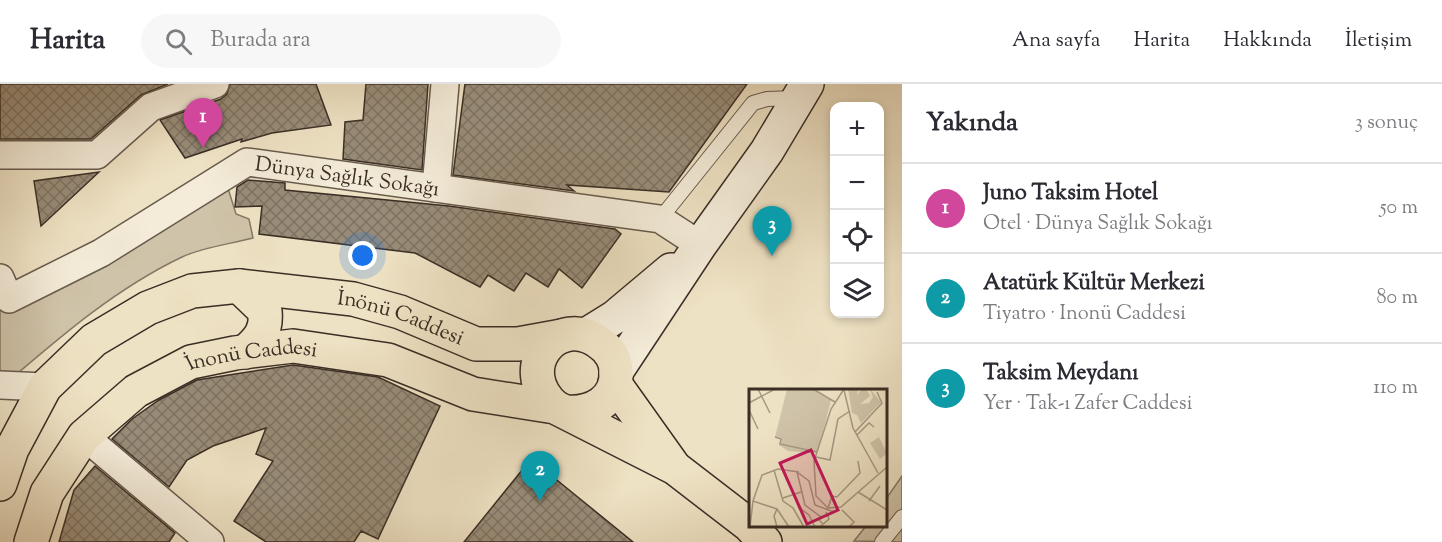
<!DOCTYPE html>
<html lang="tr">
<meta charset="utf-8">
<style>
:root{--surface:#fff;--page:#f7f7f7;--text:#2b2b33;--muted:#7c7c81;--line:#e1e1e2;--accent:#db2777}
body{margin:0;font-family:"Sorts Mill Goudy",serif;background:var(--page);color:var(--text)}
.controls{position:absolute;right:18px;top:18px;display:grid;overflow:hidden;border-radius:12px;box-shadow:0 3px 9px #0003}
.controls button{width:54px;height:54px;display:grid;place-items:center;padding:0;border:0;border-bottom:2px solid var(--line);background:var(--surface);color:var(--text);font:30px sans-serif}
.you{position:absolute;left:363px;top:172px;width:21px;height:21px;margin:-15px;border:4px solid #fff;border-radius:50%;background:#1a73e8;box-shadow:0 0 0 9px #1a73e833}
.badge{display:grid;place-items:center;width:39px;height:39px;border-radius:50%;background:var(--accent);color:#fff;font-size:20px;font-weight:700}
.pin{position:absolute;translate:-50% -50px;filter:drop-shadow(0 2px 3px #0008)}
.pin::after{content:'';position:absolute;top:32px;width:21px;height:18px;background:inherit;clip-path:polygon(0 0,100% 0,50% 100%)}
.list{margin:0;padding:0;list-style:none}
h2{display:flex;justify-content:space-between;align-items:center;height:78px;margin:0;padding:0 24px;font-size:26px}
h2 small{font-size:20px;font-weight:400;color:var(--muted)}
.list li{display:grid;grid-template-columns:39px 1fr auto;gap:18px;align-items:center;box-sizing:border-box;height:90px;padding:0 24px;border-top:2px solid var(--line)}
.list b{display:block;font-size:22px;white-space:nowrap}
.list p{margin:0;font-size:20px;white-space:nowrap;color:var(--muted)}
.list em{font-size:20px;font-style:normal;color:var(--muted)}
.icon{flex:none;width:33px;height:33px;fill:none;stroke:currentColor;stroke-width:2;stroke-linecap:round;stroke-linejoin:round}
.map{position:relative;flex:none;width:902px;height:458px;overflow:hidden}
header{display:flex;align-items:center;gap:36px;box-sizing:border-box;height:84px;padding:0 30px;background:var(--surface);border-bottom:2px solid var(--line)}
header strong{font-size:28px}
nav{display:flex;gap:33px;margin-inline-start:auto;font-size:21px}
.search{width:420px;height:54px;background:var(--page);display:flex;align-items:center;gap:15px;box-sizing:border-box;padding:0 21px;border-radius:33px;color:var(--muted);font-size:22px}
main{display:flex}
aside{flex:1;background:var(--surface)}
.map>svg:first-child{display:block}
.park{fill:#cfc3a9;stroke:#847867;stroke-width:1.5}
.building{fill:url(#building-cross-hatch);stroke:#3a2e25;stroke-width:1.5}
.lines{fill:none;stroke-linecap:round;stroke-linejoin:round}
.lane-casing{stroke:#675b4d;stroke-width:16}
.street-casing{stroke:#675b4d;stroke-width:30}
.secondary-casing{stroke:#3a2e25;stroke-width:36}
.primary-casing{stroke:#3a2e25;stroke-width:36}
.lane{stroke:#f4ecd9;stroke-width:14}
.street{stroke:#f4ecd9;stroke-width:27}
.secondary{stroke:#f4ecd9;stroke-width:33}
.primary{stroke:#eee2c4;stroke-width:33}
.labels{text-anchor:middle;stroke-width:4.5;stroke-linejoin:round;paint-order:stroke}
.street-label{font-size:21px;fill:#3a2e25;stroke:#f4ecd9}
.inset-road{fill:none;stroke:#a69a84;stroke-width:1.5}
.view{fill:#c2185b;fill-opacity:0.15;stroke:#c2185b;stroke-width:3}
.inset-edge{fill:none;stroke:#3a2e25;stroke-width:3}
</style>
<header>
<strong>Harita</strong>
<div class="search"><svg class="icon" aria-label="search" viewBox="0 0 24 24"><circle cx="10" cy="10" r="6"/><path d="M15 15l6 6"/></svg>Burada ara</div>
<nav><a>Ana sayfa</a><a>Harita</a><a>Hakkında</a><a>İletişim</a></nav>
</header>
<main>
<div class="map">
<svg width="902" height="458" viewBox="0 0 902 458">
<defs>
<pattern id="building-cross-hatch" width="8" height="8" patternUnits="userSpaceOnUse" patternTransform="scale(1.5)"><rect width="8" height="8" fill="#988c78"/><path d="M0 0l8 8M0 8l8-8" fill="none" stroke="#7d7362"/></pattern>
</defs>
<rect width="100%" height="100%" fill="#eee2c4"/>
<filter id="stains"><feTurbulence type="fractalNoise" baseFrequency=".00333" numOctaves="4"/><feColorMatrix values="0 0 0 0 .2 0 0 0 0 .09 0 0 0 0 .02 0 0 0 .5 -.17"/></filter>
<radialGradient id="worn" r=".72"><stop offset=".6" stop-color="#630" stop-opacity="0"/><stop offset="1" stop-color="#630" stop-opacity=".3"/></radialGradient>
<path class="park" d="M 226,98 L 236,130 L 249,135 L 253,154 C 231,160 203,163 182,173 C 115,205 60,253 4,301 L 0,301 L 0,194 L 8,215 Z
M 902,392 L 902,458 L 854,457 L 866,442 L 886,442 L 886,415 Z"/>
<path class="building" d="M 0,0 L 168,0 L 141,11 L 91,55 L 0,55 Z
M 230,0 L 316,0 L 331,41 L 272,49 L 241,58 L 242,55 L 185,74 L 160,36 L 221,15 L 227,10 Z
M 366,0 L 428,0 L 422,86 L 343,75 L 345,38 L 363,36 Z
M 465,0 L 747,0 L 669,108 L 567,101 L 574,107 L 453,91 Z
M 99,88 L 41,142 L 34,97 Z
M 248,96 L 285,99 L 285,106 L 449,122 L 615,145 L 621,150 L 582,204 L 559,185 L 548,203 L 526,189 L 514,207 L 488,191 L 480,203 L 415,169 L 259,150 L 262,122 L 235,123 L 237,103 Z
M 293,281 L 378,293 L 440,322 L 378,455 L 361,447 L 354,458 L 266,458 L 234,437 L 273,377 L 256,370 L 266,344 L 213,362 L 187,376 L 169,403 L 112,355 L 132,335 L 159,316 L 197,296 Z
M 531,375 L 633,458 L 464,458 Z
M 95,382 L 175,449 L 169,458 L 59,458 L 74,406 Z"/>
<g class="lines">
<g class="lane-casing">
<path id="lane" d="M 660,135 L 753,19 L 767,15 L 795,14
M 882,458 L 902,433"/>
</g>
<g class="street-casing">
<g id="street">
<path d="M 0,71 L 97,71 L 151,23 L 215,0"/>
<path d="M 436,104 L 445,0"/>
<path id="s1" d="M 0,194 L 9,215 L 101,169 L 247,78 L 660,135 L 700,161"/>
<path d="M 0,301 L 45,303"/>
<path d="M 84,352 L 210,458"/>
</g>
</g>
<g class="secondary-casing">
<path id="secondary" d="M 586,251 L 615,233 L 671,186
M 616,288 L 700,161 L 767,67 L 807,0"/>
</g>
<g class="primary-casing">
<g id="primary">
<path d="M 239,202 L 265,227 C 267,246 260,255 245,268"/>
<path d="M 615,300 L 672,380"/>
<path d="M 555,323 C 511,285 558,226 601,260 C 610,266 616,277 616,287 C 618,317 591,330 566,328"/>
<path id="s2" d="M 0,400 L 12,365 L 45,303 L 94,256 L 148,224 L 192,207 L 239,202 L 353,215 L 400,228 L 476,260 L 518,260 L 562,252"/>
<path id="s3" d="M 31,458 L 47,409 L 84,352 L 136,307 L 191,278 L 235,269 L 293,262 L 388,276 L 473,310 L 555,323 L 675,384 L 749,441 L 765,458"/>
</g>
</g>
<use href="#lane" class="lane"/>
<use href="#street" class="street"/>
<use href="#secondary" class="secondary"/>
<use href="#primary" class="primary"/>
</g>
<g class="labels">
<g class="street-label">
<text dy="7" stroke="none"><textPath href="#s1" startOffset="399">Dünya Sağlık Sokağı</textPath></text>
<text dy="7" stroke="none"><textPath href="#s2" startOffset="498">İnönü Caddesi</textPath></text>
<text dy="7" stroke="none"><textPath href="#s3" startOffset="312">İnonü Caddesi</textPath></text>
</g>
</g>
<g transform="translate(749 305)">
<rect width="138" height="138" fill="#eee2c4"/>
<path d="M 38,0 L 62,0 L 82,11 L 69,62 L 63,64 L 39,62 L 30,56 L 32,49 L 26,48 ZM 99,0 L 109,0 L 108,6 L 112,1 L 118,1 L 121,7 L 111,15 L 120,14 L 124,8 L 121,0 L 132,13 L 112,34 L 108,26 L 103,24 Z" fill="#cfc3a9"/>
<path d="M 130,48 L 138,64 L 131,70 L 121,54 Z" fill="#cfc3a9"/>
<path class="inset-road" d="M 9,0 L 21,24M 64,0 L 86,13M 95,0 L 82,20 L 65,72 L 67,107 L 79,119 L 92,118 L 138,78M 95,1 L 104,39 L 129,84M 0,14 L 26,0M 0,21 L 9,40M 106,43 L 133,14 L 128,3M 108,46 L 120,34 L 125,38M 26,48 L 32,50 L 31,55 L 68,63M 67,68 L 81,71 L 89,30 L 101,22M 25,81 L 34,112 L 44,119 L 55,138M 48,83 L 56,116 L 72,128 L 70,131 L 74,135M 48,83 L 60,92 L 66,116 L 85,123M 109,103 L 138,121M 34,109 L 52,103M 4,112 L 28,120 L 40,138M 120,112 L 131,97M 49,118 L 60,126 L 66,138M 79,119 L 83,107 L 88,108 L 111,84 L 109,72M 28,120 L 25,127 L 28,138M 93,121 L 105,133 L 100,138M 1,138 L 4,112 L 13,86 L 29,80 L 50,83M 71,138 L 80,130 L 77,123"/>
<path class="view" d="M 62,61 L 89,121 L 58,135 L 31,74 Z"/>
<rect width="138" height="138" class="inset-edge"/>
</g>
<rect width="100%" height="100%" filter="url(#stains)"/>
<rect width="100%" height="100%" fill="url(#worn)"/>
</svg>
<div class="controls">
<button>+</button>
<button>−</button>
<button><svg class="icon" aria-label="locate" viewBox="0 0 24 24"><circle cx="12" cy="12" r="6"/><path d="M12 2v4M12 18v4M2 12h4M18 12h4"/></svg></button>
<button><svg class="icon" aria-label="layers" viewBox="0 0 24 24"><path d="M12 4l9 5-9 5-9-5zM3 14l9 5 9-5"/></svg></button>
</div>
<div class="you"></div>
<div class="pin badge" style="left:203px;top:64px;background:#d1479c">1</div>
<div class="pin badge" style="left:540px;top:417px;background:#0f9aa8">2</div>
<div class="pin badge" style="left:772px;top:172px;background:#0f9aa8">3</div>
</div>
<aside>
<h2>Yakında<small>3 sonuç</small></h2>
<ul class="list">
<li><span class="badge" style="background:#d1479c">1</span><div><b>Juno Taksim Hotel</b><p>Otel · Dünya Sağlık Sokağı</p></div><em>50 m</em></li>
<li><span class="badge" style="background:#0f9aa8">2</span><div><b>Atatürk Kültür Merkezi</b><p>Tiyatro · Inonü Caddesi</p></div><em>80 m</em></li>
<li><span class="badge" style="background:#0f9aa8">3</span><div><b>Taksim Meydanı</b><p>Yer · Tak-ı Zafer Caddesi</p></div><em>110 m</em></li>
</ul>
</aside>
</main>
